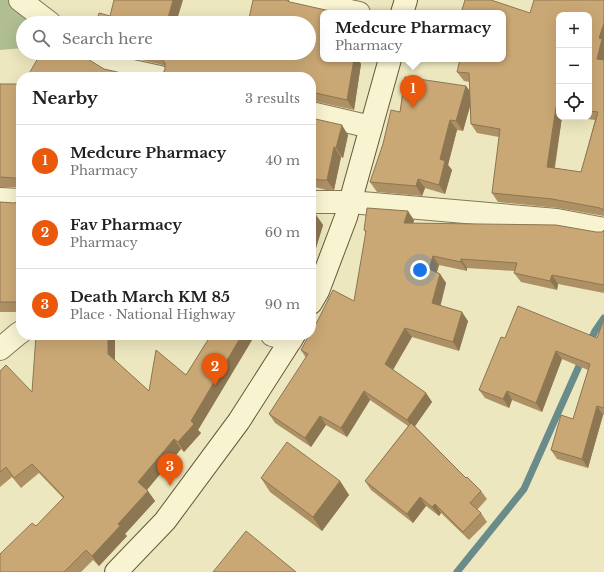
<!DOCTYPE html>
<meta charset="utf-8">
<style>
:root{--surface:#fff;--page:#f2f2f2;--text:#202124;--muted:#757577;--line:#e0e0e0;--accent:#ea580c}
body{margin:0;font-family:"Libre Baskerville",serif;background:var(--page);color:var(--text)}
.controls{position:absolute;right:12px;top:12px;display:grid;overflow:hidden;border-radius:8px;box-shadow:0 4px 16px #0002}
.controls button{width:36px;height:36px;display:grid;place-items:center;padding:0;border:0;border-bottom:1px solid var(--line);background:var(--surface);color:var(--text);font:20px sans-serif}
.you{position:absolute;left:420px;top:270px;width:14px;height:14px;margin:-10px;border:3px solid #fff;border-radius:50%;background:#1a73e8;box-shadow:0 0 0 6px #1a73e833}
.badge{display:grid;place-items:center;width:26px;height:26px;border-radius:50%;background:var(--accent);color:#fff;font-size:13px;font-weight:700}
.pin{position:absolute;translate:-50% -33px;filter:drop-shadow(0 1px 2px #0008)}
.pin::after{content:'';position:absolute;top:21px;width:14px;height:12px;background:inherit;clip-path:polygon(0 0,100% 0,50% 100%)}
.popup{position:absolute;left:320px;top:10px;width:186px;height:52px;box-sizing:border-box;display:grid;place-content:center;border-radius:8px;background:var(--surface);filter:drop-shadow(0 1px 3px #0005);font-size:13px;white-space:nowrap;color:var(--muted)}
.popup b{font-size:15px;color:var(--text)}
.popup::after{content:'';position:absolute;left:50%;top:100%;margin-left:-8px;border:8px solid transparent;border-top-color:var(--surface)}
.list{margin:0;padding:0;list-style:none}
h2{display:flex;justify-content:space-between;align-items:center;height:52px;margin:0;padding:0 16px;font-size:17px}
h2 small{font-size:13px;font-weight:400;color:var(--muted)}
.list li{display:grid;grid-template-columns:26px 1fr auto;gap:12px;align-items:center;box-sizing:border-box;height:72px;padding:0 16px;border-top:1px solid var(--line)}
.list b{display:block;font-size:15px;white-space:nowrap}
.list p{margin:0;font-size:13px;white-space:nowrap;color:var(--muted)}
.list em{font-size:13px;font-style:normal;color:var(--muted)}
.icon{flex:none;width:22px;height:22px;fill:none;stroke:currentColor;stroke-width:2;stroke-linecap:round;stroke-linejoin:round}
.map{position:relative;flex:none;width:604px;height:572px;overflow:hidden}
.search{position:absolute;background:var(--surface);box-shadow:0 4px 16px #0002;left:16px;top:16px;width:300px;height:44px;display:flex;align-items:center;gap:10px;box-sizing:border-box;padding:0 14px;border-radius:22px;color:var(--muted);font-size:15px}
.panel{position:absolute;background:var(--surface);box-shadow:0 4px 16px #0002;left:16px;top:72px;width:300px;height:268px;border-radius:16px}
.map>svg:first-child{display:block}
.cemetery{fill:#b0be92}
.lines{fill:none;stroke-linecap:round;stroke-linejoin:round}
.stream{stroke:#698b89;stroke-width:7}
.minor-casing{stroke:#847857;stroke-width:24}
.secondary-casing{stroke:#65583b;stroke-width:24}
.minor{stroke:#f8f3d1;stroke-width:22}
.secondary{stroke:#f8f3d1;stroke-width:22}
.wall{fill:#ae9065;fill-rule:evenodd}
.shaded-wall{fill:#8d7652}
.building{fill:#caa875;stroke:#8d7652;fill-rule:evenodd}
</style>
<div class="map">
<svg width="604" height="572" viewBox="0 0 604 572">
<rect width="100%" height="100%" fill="#ece7be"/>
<path class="cemetery" d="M 0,0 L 12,0 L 43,23 L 23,23 L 23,48 L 0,50 Z"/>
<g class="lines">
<path class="stream" d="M 589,344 L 595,331 L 604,318
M 457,572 L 524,489 L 583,357"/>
<g class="minor-casing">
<path id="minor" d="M 20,0 L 50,23
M 300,0 L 359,13
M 92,53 L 114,67 L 160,77
M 311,113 L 371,127
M 0,199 L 21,200
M 311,202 L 350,202 L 557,220 L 604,229
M 272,335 L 291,340
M 0,349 L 18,334 L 21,332"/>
</g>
<g class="secondary-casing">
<path id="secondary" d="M 402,13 L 406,0
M 311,303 L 318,291 L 346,217 L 390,59
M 116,572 L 165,521 L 239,421 L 294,335"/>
</g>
<use href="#minor" class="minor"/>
<use href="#secondary" class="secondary"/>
</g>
<path class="wall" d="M 288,0 L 288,1 L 323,59 L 358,59 L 361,64 L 354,110 L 313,101 L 311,101 L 311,77 L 162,76 L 165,69 L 165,66 L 163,65 L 119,55 L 115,53 L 309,53 L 248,23 Z
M 604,0 L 604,216 L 558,208 L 498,202 L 492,193 L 499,137 L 477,133 L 471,124 L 470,106 L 463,131 L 457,130 L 448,165 L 452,170 L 445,194 L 425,188 L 422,196 L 377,192 L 370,182 L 400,112 L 466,86 L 470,91 L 470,82 L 464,81 L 457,72 L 530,13 ZM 559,15 L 589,15 L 589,117 L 573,117 L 595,120 L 581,172 L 555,168 L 562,117 L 559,117 Z
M 21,84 L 21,187 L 0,187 L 0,86 Z
M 311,118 L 348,135 L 343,158 L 341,157 L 334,190 L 326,190 L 311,186 Z
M 21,200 L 21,312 L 0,312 L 0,202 L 14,203 L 20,201 Z
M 311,213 L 316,215 L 323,225 L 316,248 L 314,248 L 311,255 Z
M 414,220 L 413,223 L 596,232 L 602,232 L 604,230 L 604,293 L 558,284 L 557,290 L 521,282 L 514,273 L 515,271 L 467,268 L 467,271 L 439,265 L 437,272 L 440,274 L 446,283 L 440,305 L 468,321 L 459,351 L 412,337 L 393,370 L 426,393 L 432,402 L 415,426 L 466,478 L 481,491 L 487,499 L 477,510 L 481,513 L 487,522 L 469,540 L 441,513 L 439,516 L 426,506 L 413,523 L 371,490 L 365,481 L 408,426 L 370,400 L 347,437 L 326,425 L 311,447 L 275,423 L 269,414 L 306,358 L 301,350 L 354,301 L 366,233 L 364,230 Z
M 604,319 L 604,415 L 603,415 L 588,468 L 557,459 L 551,450 L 573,419 L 588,370 L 562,359 L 542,412 L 512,400 L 509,408 L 485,398 L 479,390 L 505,338 L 597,338 Z
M 115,335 L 115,360 L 149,391 L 186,375 L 211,335 L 255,335 L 198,430 L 201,433 L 184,452 L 181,449 L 147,490 L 155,501 L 125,534 L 127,536 L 99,566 L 93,560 L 81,572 L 0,572 L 36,526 L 63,498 L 39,473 L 21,488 L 12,477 L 0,487 L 0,371 L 32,392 Z
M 261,478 L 340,481 L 349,495 L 322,531 L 270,492 Z"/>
<path class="shaded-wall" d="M 173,0 L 183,0 L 176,23 L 168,18 Z
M 604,23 L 604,66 L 597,59 L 599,38 Z
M 352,59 L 358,59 L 361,64 L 354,110 L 347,100 Z
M 466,86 L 473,96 L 463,131 L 456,121 Z
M 556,107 L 559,111 L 559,117 L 562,117 L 553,176 L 547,167 Z
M 450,120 L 457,130 L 448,165 L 452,170 L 445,194 L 439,185 L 440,159 Z
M 342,125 L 348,135 L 343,158 L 336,148 Z
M 334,147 L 341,157 L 334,190 L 327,180 Z
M 418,179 L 425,188 L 422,196 L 416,186 Z
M 408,211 L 414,220 L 411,232 L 404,223 Z
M 316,215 L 323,225 L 316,248 L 311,242 L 311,231 Z
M 311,244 L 314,248 L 311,255 Z
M 433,256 L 439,265 L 435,278 L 429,269 Z
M 461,259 L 467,268 L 467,271 L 461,262 Z
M 440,274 L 446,283 L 439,312 L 432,303 Z
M 552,275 L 558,284 L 557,290 L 550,281 Z
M 462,312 L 468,321 L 459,351 L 453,342 Z
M 405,328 L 412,337 L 391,373 L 385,364 Z
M 108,335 L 115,335 L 115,363 L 108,354 Z
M 242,335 L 255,335 L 198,430 L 201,433 L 184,452 L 178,442 Z
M 556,351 L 562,359 L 542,412 L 536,403 Z
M 364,391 L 370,400 L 347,437 L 341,428 Z
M 507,391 L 512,400 L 509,408 L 503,399 Z
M 426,393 L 432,402 L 413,429 L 407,420 Z
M 597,406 L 603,415 L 588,468 L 582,459 Z
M 320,416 L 326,425 L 311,447 L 305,438 Z
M 174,439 L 181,449 L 145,492 L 138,482 Z
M 340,481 L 349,495 L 322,531 L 313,517 Z
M 148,491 L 155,501 L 125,534 L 127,536 L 99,566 L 92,556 L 118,524 Z
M 420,497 L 426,506 L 413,523 L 407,514 Z
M 435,504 L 441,513 L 439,516 L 432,507 Z"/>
<path class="building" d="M 114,0 L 173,0 L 168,18 L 193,23 L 96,23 L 99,13 L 110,16 Z
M 253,0 L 286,0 L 290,2 L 339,13 L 323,13 L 323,59 L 354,59 L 347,100 L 311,92 L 311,77 L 160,77 L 162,76 L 165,69 L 165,63 L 161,58 L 156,55 L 147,53 L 309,53 L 309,23 L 248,23 Z
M 465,0 L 491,0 L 530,13 L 534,0 L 604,0 L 604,23 L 599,38 L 602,39 L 597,59 L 604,60 L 604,210 L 600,208 L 552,199 L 492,193 L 500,129 L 471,124 L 469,73 L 457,72 L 460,59 L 503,59 L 503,13 L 461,13 ZM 559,15 L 589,15 L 589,111 L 598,112 L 581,172 L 547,167 L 556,107 L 559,107 Z
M 41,53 L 78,53 L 104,69 L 139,77 L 27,77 Z
M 405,77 L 466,86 L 456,121 L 450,120 L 440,159 L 445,161 L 439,185 L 418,179 L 416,186 L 370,182 L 383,144 L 391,110 L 400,112 Z
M 0,84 L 21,84 L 21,180 L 15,178 L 0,177 Z
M 311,118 L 342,125 L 336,148 L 334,147 L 327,180 L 319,180 L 311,178 Z
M 21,200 L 21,302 L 0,302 L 0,202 L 14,203 L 20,201 Z
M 367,208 L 408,211 L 404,223 L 556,225 L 596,232 L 602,232 L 604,230 L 604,285 L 552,275 L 550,281 L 514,273 L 517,263 L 461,259 L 461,262 L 433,256 L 429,269 L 440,274 L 432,303 L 462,312 L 453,342 L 405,328 L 385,364 L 426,393 L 407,420 L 364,391 L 341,428 L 320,416 L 305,438 L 269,414 L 308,354 L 301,350 L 309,335 L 311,335 L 311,332 L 318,320 L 333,290 L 354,301 L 366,231 L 364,230 Z
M 311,213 L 316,215 L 311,231 Z
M 518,306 L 597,338 L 604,319 L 604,408 L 597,406 L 582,459 L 551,450 L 561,415 L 573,419 L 590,364 L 556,351 L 536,403 L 507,391 L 503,399 L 479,390 L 501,337 L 505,338 Z
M 36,335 L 108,335 L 108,354 L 149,391 L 156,350 L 186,375 L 211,335 L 242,335 L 191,421 L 194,424 L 178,442 L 174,439 L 138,482 L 148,491 L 118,524 L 120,526 L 92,556 L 86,550 L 64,572 L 0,572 L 0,554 L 32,523 L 36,526 L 64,497 L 32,464 L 14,478 L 6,467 L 0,472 L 0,371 L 6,365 L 32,392 Z
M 411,423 L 466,478 L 467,477 L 481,491 L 470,503 L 481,513 L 463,532 L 435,504 L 432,507 L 420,497 L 407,514 L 365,481 Z
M 287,442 L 340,481 L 313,517 L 261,478 Z
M 246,531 L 296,572 L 213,572 Z"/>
</svg>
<div class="controls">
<button>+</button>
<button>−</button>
<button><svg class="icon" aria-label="locate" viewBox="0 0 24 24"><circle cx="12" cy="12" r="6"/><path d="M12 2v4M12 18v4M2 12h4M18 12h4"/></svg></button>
</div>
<div class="you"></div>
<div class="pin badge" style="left:413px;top:108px">1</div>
<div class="popup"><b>Medcure Pharmacy</b>Pharmacy</div>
<div class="pin badge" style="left:215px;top:386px">2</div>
<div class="pin badge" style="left:170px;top:486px">3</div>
<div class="search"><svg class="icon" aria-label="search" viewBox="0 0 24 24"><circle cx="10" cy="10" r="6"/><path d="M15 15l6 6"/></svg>Search here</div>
<section class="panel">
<h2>Nearby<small>3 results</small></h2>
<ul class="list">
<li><span class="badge">1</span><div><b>Medcure Pharmacy</b><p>Pharmacy</p></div><em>40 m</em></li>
<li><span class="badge">2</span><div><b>Fav Pharmacy</b><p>Pharmacy</p></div><em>60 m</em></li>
<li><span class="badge">3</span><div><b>Death March KM 85</b><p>Place · National Highway</p></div><em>90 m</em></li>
</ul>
</section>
</div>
